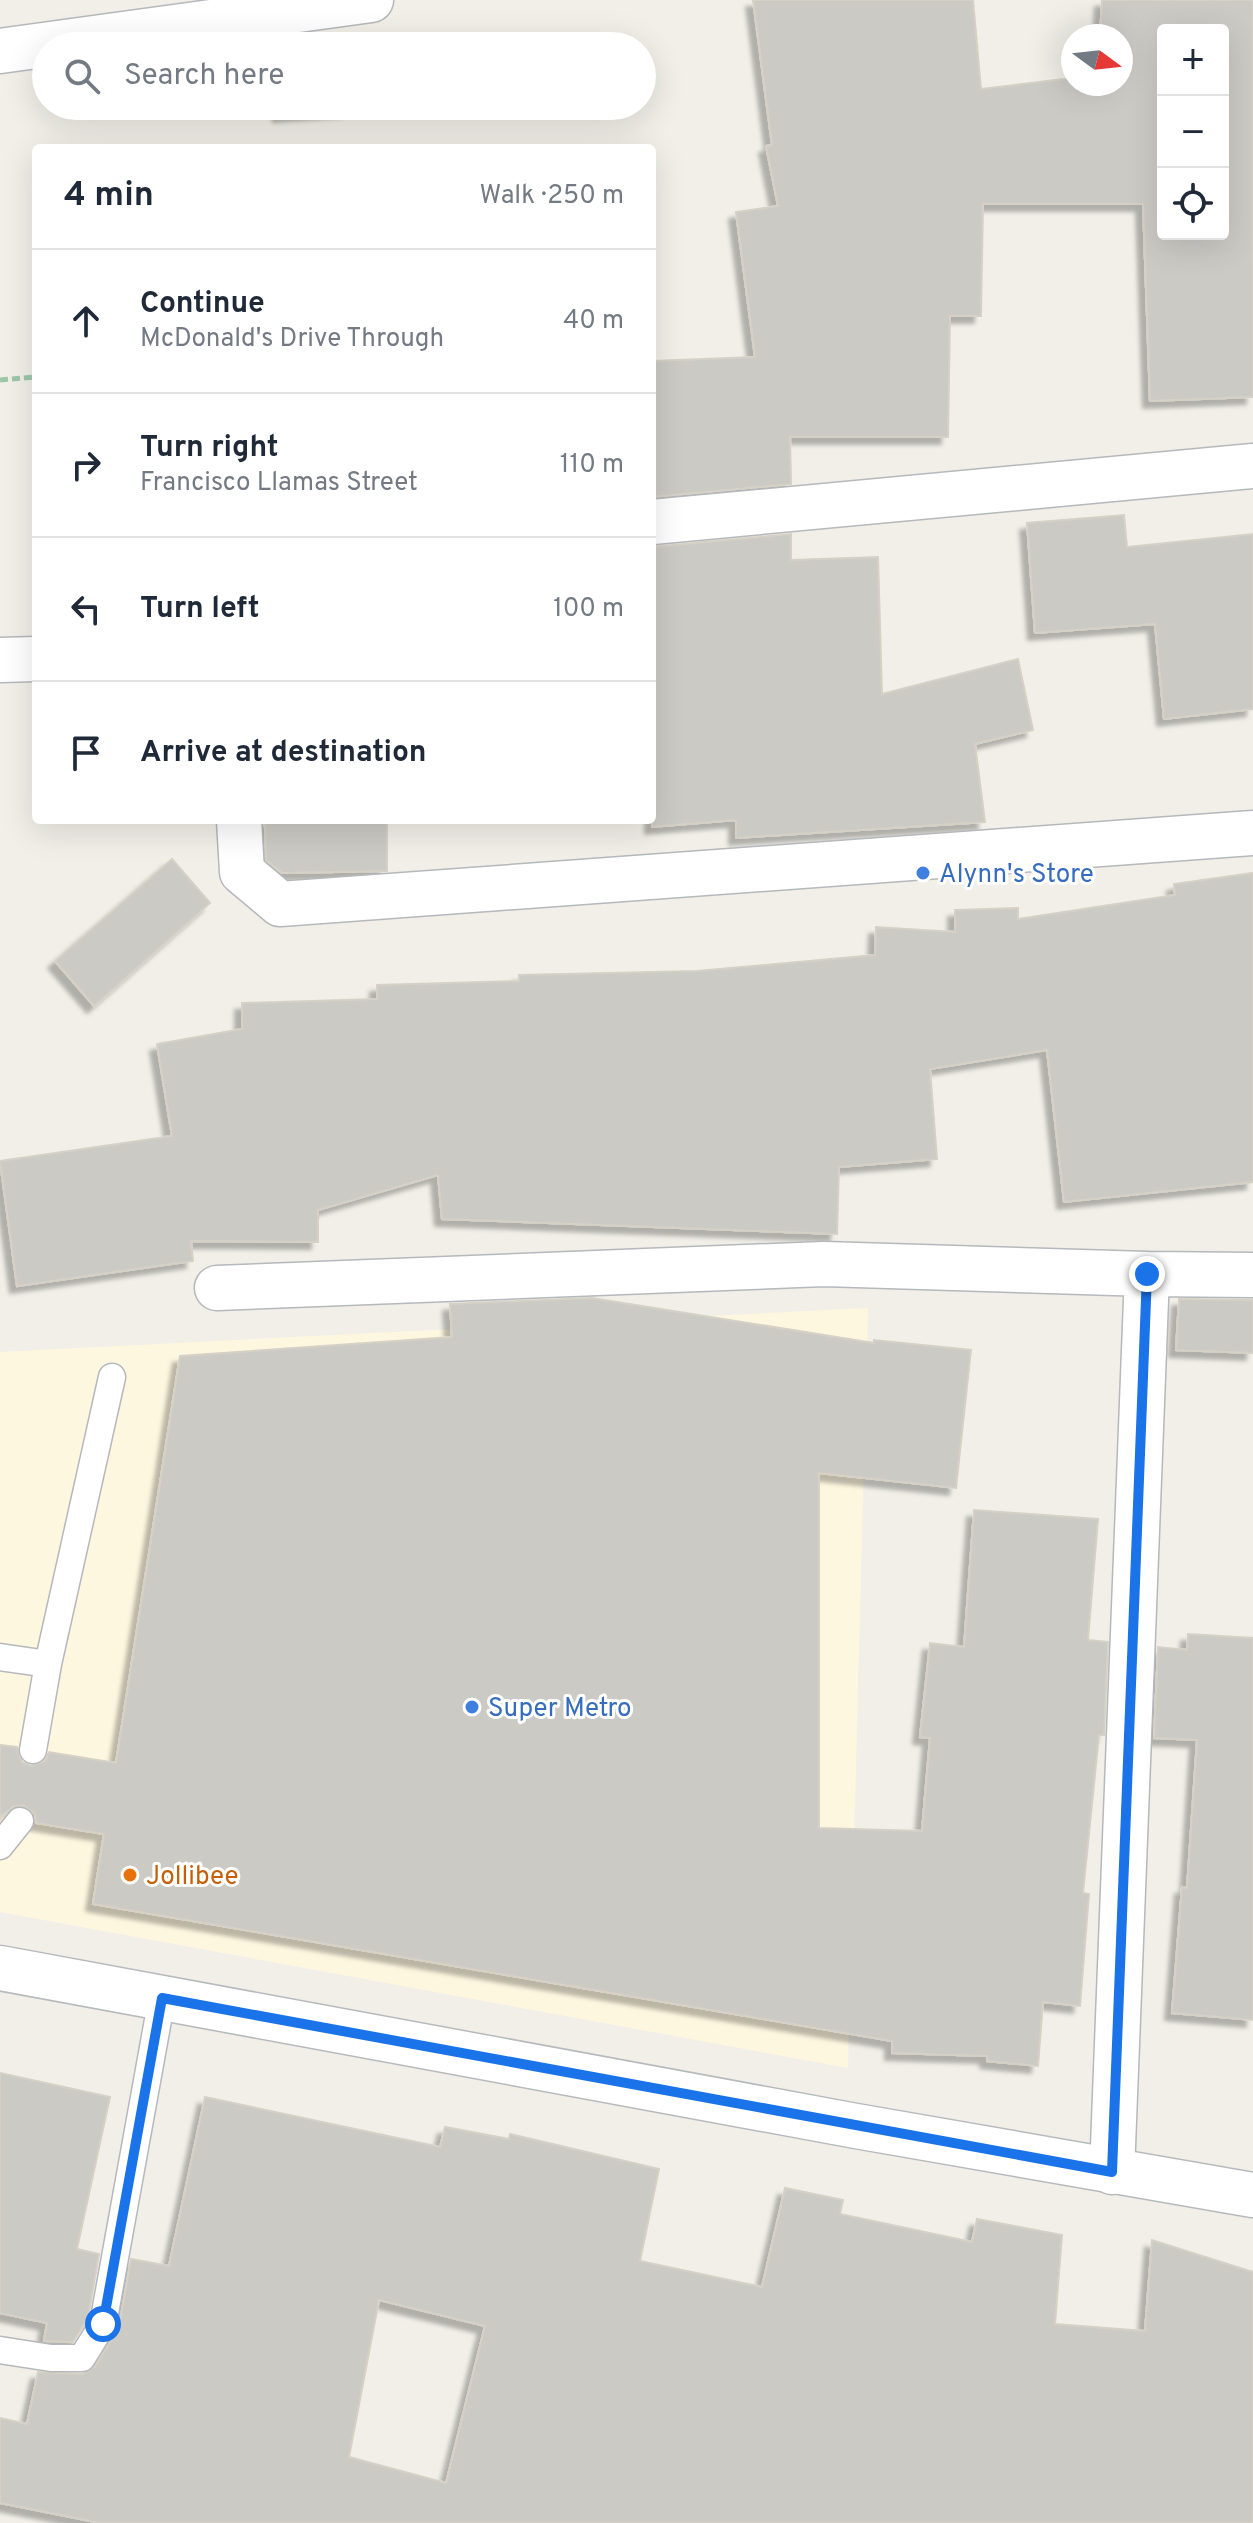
<!DOCTYPE html>
<meta charset="utf-8">
<style>
:root{--surface:#fff;--page:#f6f6f7;--text:#1f2937;--muted:#747a83;--line:#e0e1e3}
body{margin:0;font-family:Overpass,sans-serif;background:var(--page);color:var(--text)}
.controls{position:absolute;right:24px;top:24px;display:grid;overflow:hidden;border-radius:8px;box-shadow:0 8px 32px #0002}
.controls button{width:72px;height:72px;display:grid;place-items:center;padding:0;border:0;border-bottom:2px solid var(--line);background:var(--surface);color:var(--text);font:40px sans-serif}
.compass{position:absolute;left:1061px;top:24px;width:72px;height:72px;border-radius:50%;background:var(--surface);box-shadow:0 8px 32px #0002;rotate:105deg}
.stop{position:absolute;width:24px;height:24px;margin:-18px;border:6px solid #1a73e8;border-radius:50%;background:#fff}
.stop.end{background:#1a73e8;border-color:#fff;box-shadow:0 2px 8px #0008}
.list{margin:0;padding:0;list-style:none}
h2{display:flex;justify-content:space-between;align-items:center;height:104px;margin:0;padding:0 32px;font-size:34px}
h2 small{font-size:26px;font-weight:400;color:var(--muted)}
.list li{display:grid;grid-template-columns:52px 1fr auto;gap:24px;align-items:center;box-sizing:border-box;height:144px;padding:0 32px;border-top:2px solid var(--line)}
.list b{display:block;font-size:30px;white-space:nowrap}
.list p{margin:0;font-size:26px;white-space:nowrap;color:var(--muted)}
.list em{font-size:26px;font-style:normal;color:var(--muted)}
.icon{flex:none;width:44px;height:44px;fill:none;stroke:currentColor;stroke-width:2;stroke-linecap:round;stroke-linejoin:round}
.map{position:relative;flex:none;width:1253px;height:2523px;overflow:hidden}
.search{position:absolute;background:var(--surface);box-shadow:0 8px 32px #0002;left:32px;top:32px;width:624px;height:88px;display:flex;align-items:center;gap:20px;box-sizing:border-box;padding:0 28px;border-radius:44px;color:var(--muted);font-size:30px}
.panel{position:absolute;background:var(--surface);box-shadow:0 8px 32px #0002;left:32px;top:144px;width:624px;height:680px;border-radius:8px}
.map>svg:first-child{display:block}
.commercial{fill:#fef7e0}
.building{fill:#cccac5;stroke:#d6d1c6;stroke-width:2;fill-rule:evenodd;filter:url(#shadow)}
.lines{fill:none;stroke-linecap:round;stroke-linejoin:round}
.lane-casing{stroke:#b5b8bc;stroke-width:29}
.street-casing{stroke:#b5b8bc;stroke-width:47}
.secondary-casing{stroke:#b6babf;stroke-width:47}
.path{stroke:#9cc7a9;stroke-width:5;stroke-dasharray:8 4;stroke-linecap:butt}
.lane{stroke:#fff;stroke-width:26}
.street{stroke:#fff;stroke-width:44}
.secondary{stroke:#fff;stroke-width:44}
.route{stroke:#1a73e8;stroke-width:10}
.shop-dot{fill:#3f7fe0;stroke:#fff;stroke-width:3}
.food-dot{fill:#e8710a;stroke:#fff;stroke-width:3}
.labels{text-anchor:middle;stroke-width:6;stroke-linejoin:round;paint-order:stroke}
.shop-label{font-size:26px;fill:#366cbe;stroke:#fff;text-anchor:start}
.food-label{font-size:26px;fill:#c56008;stroke:#fff;text-anchor:start}
</style>
<div class="map">
<svg width="1253" height="2523" viewBox="0 0 1253 2523">
<defs>
<filter id="shadow"><feDropShadow dx="-7" dy="7" stdDeviation="2" flood-color="#0004"/></filter>
</defs>
<rect width="100%" height="100%" fill="#f1efe8"/>
<path class="commercial" d="M 868,1308 L 848,2068 L 0,1912 L 0,1352 Z"/>
<path class="building" d="M 753,0 L 973,0 L 981,89 L 1073,78 L 1073,84 L 1121,84 L 1121,36 L 1100,36 L 1102,0 L 1253,0 L 1253,397 L 1150,401 L 1143,204 L 983,204 L 981,316 L 950,316 L 948,437 L 790,437 L 791,484 L 652,497 L 652,361 L 755,357 L 736,212 L 778,206 L 766,146 L 772,145 ZM 1163,30 L 1223,30 L 1223,234 L 1163,234 Z
M 344,40 L 345,46 L 275,46 L 274,45 Z
M 279,106 L 348,106 L 349,110 L 280,115 Z
M 1124,515 L 1127,547 L 1253,534 L 1253,709 L 1164,719 L 1155,624 L 1035,633 L 1027,523 Z
M 791,534 L 791,560 L 878,557 L 882,694 L 1018,659 L 1033,730 L 975,744 L 985,822 L 736,838 L 736,820 L 652,827 L 652,547 Z
M 265,820 L 387,820 L 387,871 L 282,873 L 266,860 Z
M 172,859 L 210,903 L 94,1006 L 55,961 Z
M 1253,873 L 1253,1182 L 1064,1202 L 1047,1050 L 930,1069 L 937,1159 L 839,1167 L 837,1234 L 442,1219 L 438,1175 L 318,1210 L 318,1242 L 191,1241 L 193,1261 L 17,1286 L 0,1161 L 172,1136 L 157,1044 L 242,1029 L 242,1003 L 377,999 L 377,985 L 519,981 L 519,975 L 697,971 L 875,955 L 876,927 L 955,932 L 955,910 L 1018,908 L 1018,919 L 1175,895 L 1174,884 Z
M 592,1298 L 874,1343 L 874,1340 L 971,1350 L 956,1488 L 819,1473 L 819,1828 L 922,1831 L 930,1738 L 920,1737 L 930,1643 L 964,1647 L 974,1510 L 1098,1519 L 1088,1640 L 1108,1642 L 1104,1735 L 1099,1735 L 1083,1893 L 1089,1894 L 1080,2006 L 1043,2002 L 1038,2066 L 987,2061 L 987,2056 L 892,2053 L 892,2041 L 93,1904 L 104,1834 L 36,1823 L 35,1814 L 23,1805 L 14,1806 L 0,1817 L 0,1745 L 17,1747 L 22,1762 L 31,1766 L 45,1761 L 49,1752 L 116,1763 L 180,1356 L 452,1337 L 450,1304 Z
M 1179,1299 L 1253,1300 L 1253,1353 L 1176,1350 Z
M 1188,1634 L 1253,1638 L 1253,2020 L 1172,2013 L 1182,1887 L 1187,1888 L 1197,1740 L 1154,1738 L 1158,1647 L 1187,1650 Z
M 0,2073 L 110,2097 L 77,2249 L 99,2254 L 88,2318 L 73,2342 L 44,2341 L 47,2323 L 0,2313 Z
M 205,2097 L 440,2147 L 445,2127 L 509,2139 L 510,2134 L 659,2169 L 640,2261 L 762,2287 L 785,2188 L 843,2200 L 840,2214 L 972,2242 L 977,2219 L 1062,2235 L 1055,2324 L 1145,2331 L 1152,2240 L 1253,2272 L 1253,2523 L 100,2523 L 0,2503 L 0,2418 L 27,2424 L 38,2372 L 82,2374 L 95,2367 L 119,2327 L 131,2259 L 169,2266 ZM 379,2300 L 485,2326 L 446,2483 L 349,2457 Z"/>
<g class="lines">
<g class="lane-casing">
<path id="lane" d="M 0,1657 L 48,1664 L 112,1377
M 33,1750 L 48,1664
M 0,1846 L 20,1821
M 0,2350 L 51,2358 L 82,2358 L 103,2324 L 162,1998"/>
</g>
<g class="street-casing">
<path id="street" d="M 0,51 L 371,0
M 652,522 L 1253,466
M 0,660 L 36,659
M 239,820 L 242,872 L 280,904 L 1253,833
M 217,1288 L 824,1264 L 1147,1274 L 1253,1275
M 1112,2172 L 1147,1274"/>
</g>
<g class="secondary-casing">
<path id="secondary" d="M 0,1968 L 856,2126 L 1253,2195"/>
</g>
<path class="path" d="M 0,380 L 36,377"/>
<use href="#lane" class="lane"/>
<use href="#street" class="street"/>
<use href="#secondary" class="secondary"/>
</g>
<g class="lines">
<path class="route" d="M 103,2324 L 162,1998 L 1112,2172 L 1147,1274"/>
</g>
<g class="shop-dot">
<circle cx="923" cy="873" r="8"/>
<circle cx="472" cy="1707" r="8"/>
</g>
<circle class="food-dot" cx="130" cy="1875" r="8"/>
<g class="labels">
<g class="shop-label">
<text x="939" y="882">Alynn's Store</text>
<text x="488" y="1716">Super Metro</text>
</g>
<g class="food-label">
<text x="146" y="1884">Jollibee</text>
</g>
</g>
</svg>
<div class="controls">
<button>+</button>
<button>−</button>
<button><svg class="icon" aria-label="locate" viewBox="0 0 24 24"><circle cx="12" cy="12" r="6"/><path d="M12 2v4M12 18v4M2 12h4M18 12h4"/></svg></button>
</div>
<svg class="compass" viewBox="-18 -18 36 36"><path d="M0-13l5 13h-10z" fill="#e53935"/><path d="M0 13l5-13h-10z" fill="#747a83"/></svg>
<div class="stop" style="left:103px;top:2324px"></div>
<div class="stop end" style="left:1147px;top:1274px"></div>
<div class="search"><svg class="icon" aria-label="search" viewBox="0 0 24 24"><circle cx="10" cy="10" r="6"/><path d="M15 15l6 6"/></svg>Search here</div>
<section class="panel">
<h2>4 min<small>Walk · 250 m</small></h2>
<ul class="list">
<li><svg class="icon" aria-label="ahead" viewBox="0 0 24 24"><path d="M12 20V5M6 11l6-6 6 6"/></svg><div><b>Continue</b><p>McDonald's Drive Through</p></div><em>40 m</em></li>
<li><svg class="icon" aria-label="right" viewBox="0 0 24 24"><path d="M7 20v-9h11M14 6l5 5-5 5"/></svg><div><b>Turn right</b><p>Francisco Llamas Street</p></div><em>110 m</em></li>
<li><svg class="icon" aria-label="left" viewBox="0 0 24 24"><path d="M17 20v-9H6M10 6l-5 5 5 5"/></svg><div><b>Turn left</b></div><em>100 m</em></li>
<li><svg class="icon" aria-label="arrive" viewBox="0 0 24 24"><path d="M6 21V4h12l-3 4 3 4H6"/></svg><div><b>Arrive at destination</b></div></li>
</ul>
</section>
</div>
